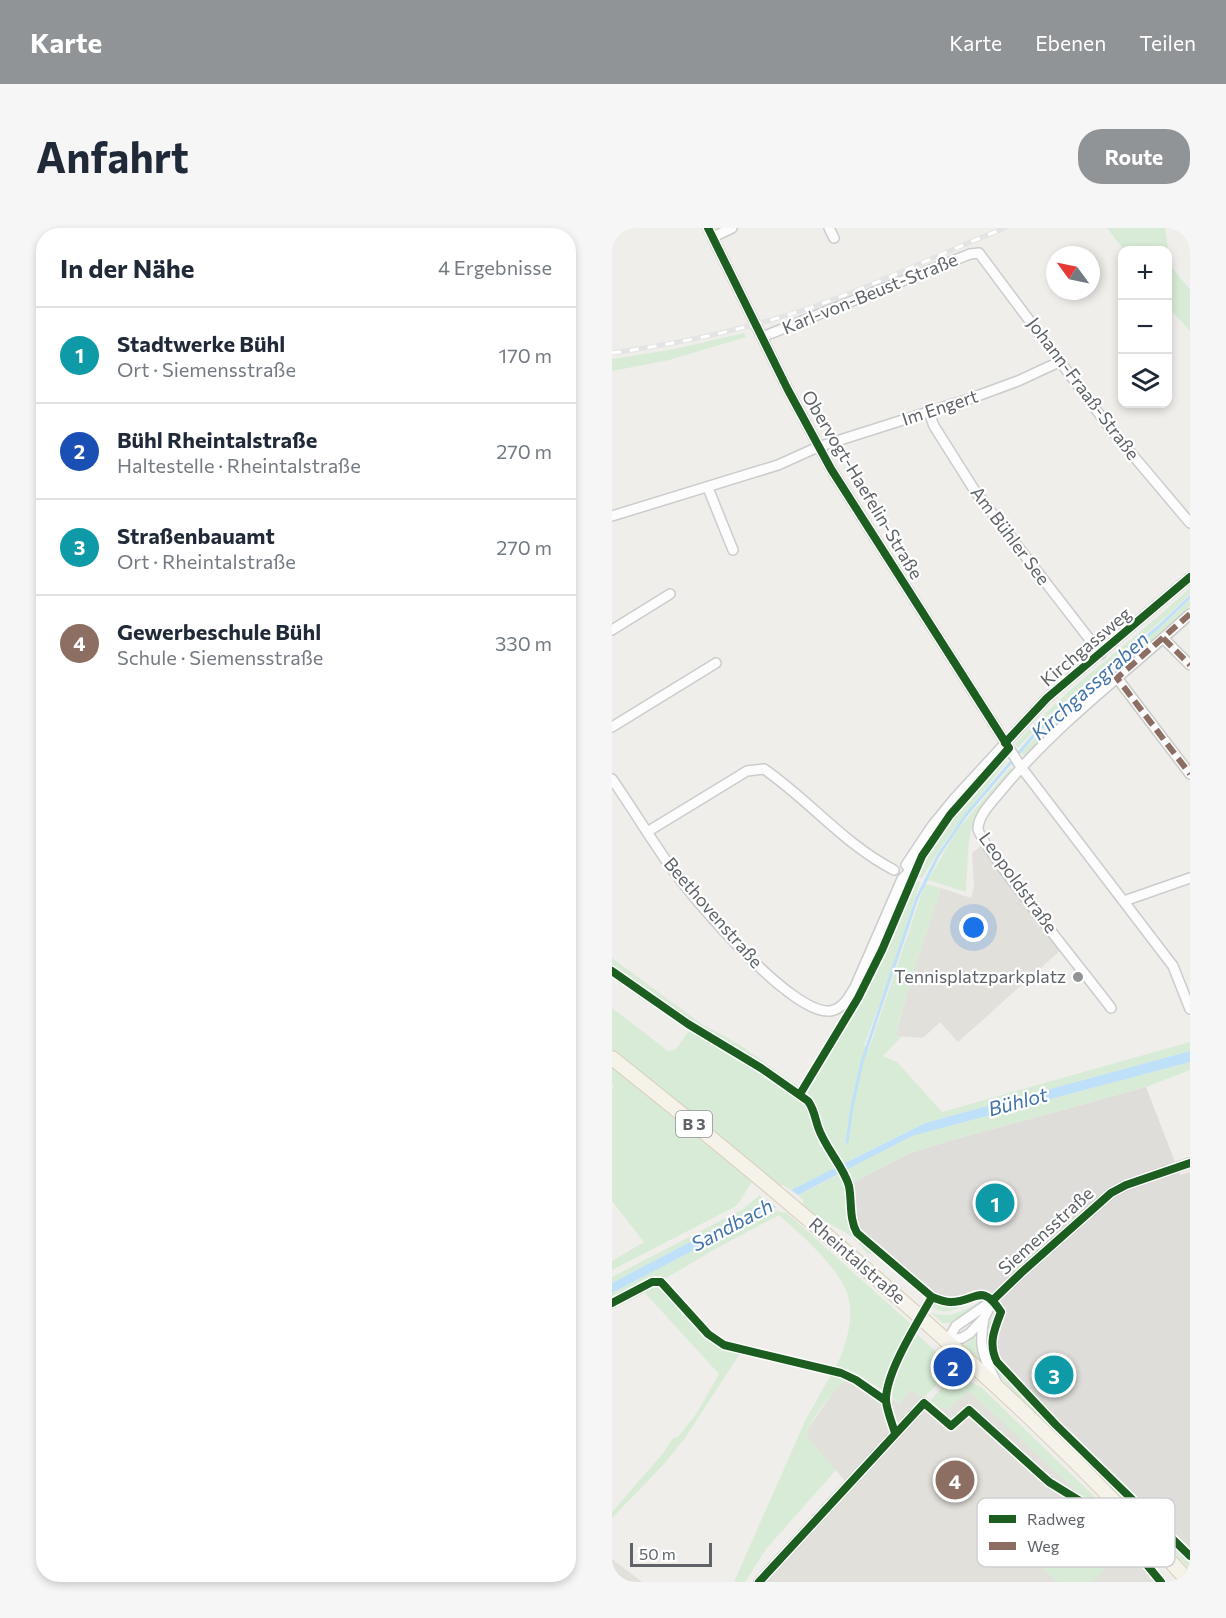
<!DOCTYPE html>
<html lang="de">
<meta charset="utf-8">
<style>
:root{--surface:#fff;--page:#f6f6f7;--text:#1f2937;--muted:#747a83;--line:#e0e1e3;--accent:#919496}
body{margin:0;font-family:Commissioner,sans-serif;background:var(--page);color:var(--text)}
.controls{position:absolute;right:18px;top:18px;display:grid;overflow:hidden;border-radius:12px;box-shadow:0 3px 9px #0003}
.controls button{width:54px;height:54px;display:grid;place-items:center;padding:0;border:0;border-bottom:2px solid var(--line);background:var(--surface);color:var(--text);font:30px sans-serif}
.compass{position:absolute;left:434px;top:18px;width:54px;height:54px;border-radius:50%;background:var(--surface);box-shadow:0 3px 9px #0003;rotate:303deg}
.scale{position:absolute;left:18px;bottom:15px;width:82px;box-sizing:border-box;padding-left:6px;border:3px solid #5f6368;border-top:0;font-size:16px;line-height:21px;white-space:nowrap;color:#5f6368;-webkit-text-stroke:4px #fff;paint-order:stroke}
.you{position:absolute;left:362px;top:700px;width:21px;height:21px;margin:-15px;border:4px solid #fff;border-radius:50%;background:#1a73e8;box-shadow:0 0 0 9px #1a73e833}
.badge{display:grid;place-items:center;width:39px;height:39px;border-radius:50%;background:var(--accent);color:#fff;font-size:20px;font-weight:700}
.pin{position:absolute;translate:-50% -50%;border:3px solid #fff;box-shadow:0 2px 6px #0006}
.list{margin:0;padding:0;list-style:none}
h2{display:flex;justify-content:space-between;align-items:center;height:78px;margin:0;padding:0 24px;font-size:26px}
h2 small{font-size:20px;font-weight:400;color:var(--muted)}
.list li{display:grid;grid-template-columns:39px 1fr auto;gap:18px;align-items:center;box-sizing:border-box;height:96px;padding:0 24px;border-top:2px solid var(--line)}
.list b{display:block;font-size:22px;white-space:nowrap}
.list p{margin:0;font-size:20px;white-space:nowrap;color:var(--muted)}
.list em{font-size:20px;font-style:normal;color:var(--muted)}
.icon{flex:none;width:33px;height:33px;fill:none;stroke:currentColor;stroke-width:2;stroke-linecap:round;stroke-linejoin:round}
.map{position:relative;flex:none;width:578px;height:1354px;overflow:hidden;border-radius:24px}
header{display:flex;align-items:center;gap:36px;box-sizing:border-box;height:84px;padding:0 30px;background:var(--accent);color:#fff}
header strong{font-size:28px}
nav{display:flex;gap:33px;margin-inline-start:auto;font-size:21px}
.intro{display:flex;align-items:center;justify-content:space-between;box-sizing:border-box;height:144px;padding:0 36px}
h1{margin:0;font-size:42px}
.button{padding:15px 27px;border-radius:24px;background:var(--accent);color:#fff;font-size:21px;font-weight:700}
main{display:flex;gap:36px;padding:0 36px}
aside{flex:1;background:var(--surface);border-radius:24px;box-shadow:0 3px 9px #0003}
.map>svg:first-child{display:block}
.industrial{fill:#dfddda}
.education{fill:#e2e0da}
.green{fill:#d8ebd6}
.water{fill:#bfe0f9}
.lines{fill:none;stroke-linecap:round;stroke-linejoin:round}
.stream{stroke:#bfe0f9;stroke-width:3}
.minor-casing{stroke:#cbcccc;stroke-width:12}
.primary-casing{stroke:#d7ceb8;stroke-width:16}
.minor{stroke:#fdfcfc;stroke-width:9}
.primary{stroke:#f4f2e9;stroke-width:14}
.rail-casing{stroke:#e4e4e4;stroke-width:5}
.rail{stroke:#fff;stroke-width:3;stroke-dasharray:9;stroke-linecap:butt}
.quiet{stroke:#8d6e63;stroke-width:6;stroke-dasharray:12 6;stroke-linecap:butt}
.cycleway-casing{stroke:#fff;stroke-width:11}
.cycleway{stroke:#1b5e20;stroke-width:8}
.poi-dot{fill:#919496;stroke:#fff;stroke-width:2}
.labels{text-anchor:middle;stroke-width:4.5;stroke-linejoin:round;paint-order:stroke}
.shield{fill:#fff;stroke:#8f9295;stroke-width:1.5}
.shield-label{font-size:16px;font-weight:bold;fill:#5f6368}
.street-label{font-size:18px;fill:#5f6368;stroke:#fff}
.poi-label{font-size:18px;fill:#5f6368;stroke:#fff;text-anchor:end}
.water-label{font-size:20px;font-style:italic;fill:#4174aa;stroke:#fff}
.key{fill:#fff;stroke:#cfd0d2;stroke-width:1.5}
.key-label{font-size:16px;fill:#5f6368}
</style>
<header>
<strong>Karte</strong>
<nav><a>Karte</a><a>Ebenen</a><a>Teilen</a></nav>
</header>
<div class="intro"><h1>Anfahrt</h1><a class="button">Route</a></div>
<main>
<aside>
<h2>In der Nähe<small>4 Ergebnisse</small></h2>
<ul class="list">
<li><span class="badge" style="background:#0f9aa8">1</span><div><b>Stadtwerke Bühl</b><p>Ort · Siemensstraße</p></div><em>170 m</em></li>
<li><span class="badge" style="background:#1a4fb4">2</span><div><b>Bühl Rheintalstraße</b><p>Haltestelle · Rheintalstraße</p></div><em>270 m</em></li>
<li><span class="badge" style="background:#0f9aa8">3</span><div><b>Straßenbauamt</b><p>Ort · Rheintalstraße</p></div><em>270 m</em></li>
<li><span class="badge" style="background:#8d6e63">4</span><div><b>Gewerbeschule Bühl</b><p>Schule · Siemensstraße</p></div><em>330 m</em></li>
</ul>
</aside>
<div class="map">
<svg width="578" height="1354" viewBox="0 0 578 1354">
<rect width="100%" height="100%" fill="#efeeea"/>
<path class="industrial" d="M 534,859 L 568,947 L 578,944 L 578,1325 L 531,1276 L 456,1206 L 386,1132 L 381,1122 L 383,1105 L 391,1083 L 390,1076 L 378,1067 L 367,1065 L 342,1072 L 329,1070 L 311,1059 L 263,1019 L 242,997 L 240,955 L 298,925 L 337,913 Z"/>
<path class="education" d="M 370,617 L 450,721 L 346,814 L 328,794 L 311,810 L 283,808 L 303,739 L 329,660 L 359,670 L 362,658 L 360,625 Z
M 240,1144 L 288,1176 L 299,1161 L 323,1179 L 357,1163 L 445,1244 L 502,1300 L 546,1354 L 153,1354 L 240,1261 L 194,1208 L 196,1201 L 219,1167 Z
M 0,1331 L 30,1354 L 0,1354 Z"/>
<path class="green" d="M 495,0 L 553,0 L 559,38 L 578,62 L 578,103 L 556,79 L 556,22 L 512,22 Z
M 132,105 L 134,109 L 57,132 L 0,143 L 0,131 L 63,121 Z
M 578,360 L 578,366 C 523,420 457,463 406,520 L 403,516 C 456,458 521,413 578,360 Z
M 578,372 L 578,378 L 565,391 L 468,473 L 412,528 L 409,524 L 426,507 Z
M 392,530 L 394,534 C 365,572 334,608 310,650 L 304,648 L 330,601 L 362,562 Z
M 398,540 L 400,542 C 388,556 367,577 361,595 C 354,617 356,641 354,664 L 316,652 L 346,601 Z
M 302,651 L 308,654 L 278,750 L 252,817 L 257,821 L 313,656 L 329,660 L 303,739 L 283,807 L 290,808 L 271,828 L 285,834 L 330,884 L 578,814 L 578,823 L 313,895 L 229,937 L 208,896 L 203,879 L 196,868 L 196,859 L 225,807 L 240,785 L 274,720 Z
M 0,730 L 88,795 L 128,817 L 187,859 L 182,861 L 163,846 L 92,803 L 0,739 Z
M 0,780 L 56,823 L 63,822 L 79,800 L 135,834 L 196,876 L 209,914 L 222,941 L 179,962 L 171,957 L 168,958 L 0,821 Z
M 578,834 L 578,842 L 534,859 L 337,913 L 298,925 L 240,955 L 232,943 L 300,908 Z
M 0,839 L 140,954 C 134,962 131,970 124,978 L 0,1042 L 0,1033 L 32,1014 L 0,973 L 0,861 L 2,858 L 0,856 Z
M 228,946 C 238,962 234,980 240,998 C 244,1007 253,1014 260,1020 L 260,1025 L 255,1026 C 243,1007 232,1004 214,994 C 205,989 198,982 190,976 L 192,973 L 186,967 Z
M 148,967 L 152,975 L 0,1055 L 0,1049 L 131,981 Z
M 158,981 L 172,985 L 174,984 L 300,1097 C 287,1119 277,1139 272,1163 L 241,1144 L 238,1147 L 223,1141 C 232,1122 240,1099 238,1078 C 236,1046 189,1007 167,987 L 105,1020 L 51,1052 L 43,1050 L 0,1072 L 0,1065 Z
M 44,1056 L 53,1062 L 100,1114 L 129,1124 L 73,1210 L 52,1236 L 0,1290 L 0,1284 L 52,1224 L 61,1210 L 66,1209 L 84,1186 L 107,1146 L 33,1065 L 0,1082 L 0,1078 L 39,1057 Z
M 363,1071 C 348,1080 335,1089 319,1079 L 323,1075 L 337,1077 Z
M 372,1071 L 338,1095 L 331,1095 L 318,1084 C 340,1092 352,1082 372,1071 Z
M 384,1083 L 387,1084 C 382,1095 376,1108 378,1120 C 381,1143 435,1192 452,1209 L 446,1208 C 427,1189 375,1143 372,1118 C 371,1105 378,1093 384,1083 Z
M 305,1106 L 328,1128 L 340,1142 L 311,1170 L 299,1161 L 288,1176 L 280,1169 C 282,1145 294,1127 305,1106 Z
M 363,1107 L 365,1125 L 369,1134 L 352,1118 Z
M 220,1145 L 234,1150 C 220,1166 200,1187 194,1208 L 224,1242 L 154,1321 L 133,1354 L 122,1354 L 194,1191 Z
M 341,1148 L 348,1153 L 351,1150 L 370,1160 L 490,1276 L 556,1354 L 552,1354 L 505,1296 L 476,1274 L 357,1163 L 336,1181 L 323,1179 L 317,1174 Z
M 466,1223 L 514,1266 L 578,1330 L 578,1342 L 555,1316 L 469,1229 Z
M 441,1290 L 493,1341 L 480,1354 L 445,1354 L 411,1320 Z"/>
<path class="water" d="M 578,823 L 578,834 L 300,908 L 186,967 L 179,962 L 313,895 Z
M 155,971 L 164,979 L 0,1065 L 0,1055 L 152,975 Z"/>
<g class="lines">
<path class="stream" d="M 235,914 L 240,879 L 250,834 L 305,670 L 326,628 L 354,587 L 422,507 L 462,470 L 545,400 L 578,369"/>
<g class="minor-casing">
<path id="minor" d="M 96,0 L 176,162 L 219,241 L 409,539 L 561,738 L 578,781
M 217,0 L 222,10
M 101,9 L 120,0
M 150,109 L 358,26 L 367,25 L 497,199 L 578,295
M 317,184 L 322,198 L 363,263 L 489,426
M 96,260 L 121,322
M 0,288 L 166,237 L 206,219 L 357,171 L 406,153 L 447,134
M 0,402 L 58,366
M 551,410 L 578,437
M 505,450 L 578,546
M 0,499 L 104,435
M 0,551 C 21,581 39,612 61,642 C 83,673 180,787 218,783 C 231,781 237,769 243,759 L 290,651 L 296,645 L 297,640 L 294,637 L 320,598 L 342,571 L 435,470 L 578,349
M 35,604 L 135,543 L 152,541 C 197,572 233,617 282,642
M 512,673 L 578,650
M 499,780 C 483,758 367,615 366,601 C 366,587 381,573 389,563 C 445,495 514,445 578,386
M 372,1090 C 366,1121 372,1129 385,1156
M 335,1113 L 350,1110 L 358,1105 L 372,1090 L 381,1072 L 409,1045 L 499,965 L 514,957 L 578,935
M 335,1113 L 344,1098 L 380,1073
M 147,1354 L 312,1175"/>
</g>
<g class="primary-casing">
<path id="primary" d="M 0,830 C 120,925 236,1023 349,1126 C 429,1198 506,1274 577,1354"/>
</g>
<use href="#minor" class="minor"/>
<use href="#primary" class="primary"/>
<g class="rail-casing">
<path id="rail" d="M 0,125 C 79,114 159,96 233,67 C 287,46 339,21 393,0"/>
</g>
<use href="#rail" class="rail"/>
<path class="quiet" d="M 578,386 L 505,450 L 578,546
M 551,410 L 578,437"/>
<g class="cycleway-casing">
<path id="cycleway" d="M 96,0 L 176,162 L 219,241 L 397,520 L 338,587 L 310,628 L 270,722 L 246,770 L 188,866
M 393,515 L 435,470 L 578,349
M 0,743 L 76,796 L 149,840 L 196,873 C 202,881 203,890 206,899 C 213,920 232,939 237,958 C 240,974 237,991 245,1005 L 320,1069 C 327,1072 332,1074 339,1074 C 364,1074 369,1053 389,1084 C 382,1102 376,1116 385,1134 L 444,1197 L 578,1328
M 381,1072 L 409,1045 L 499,965 L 514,957 L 578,935
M 0,1075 L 40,1054 L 49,1054 L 96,1106 L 112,1117 L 229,1145 L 244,1152 L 274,1173
M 283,1205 C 280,1195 275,1183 274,1173 C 273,1145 306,1094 320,1069
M 147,1354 L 312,1175 L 339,1198 L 357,1182 L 437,1254 L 489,1286 L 504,1299 L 549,1354"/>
</g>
<use href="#cycleway" class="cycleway"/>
</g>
<circle class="poi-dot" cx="466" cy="749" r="6"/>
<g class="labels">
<rect class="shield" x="64" y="883" width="36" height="26" rx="4.5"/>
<g class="shield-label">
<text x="82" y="902">B 3</text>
</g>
<g class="street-label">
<text transform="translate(258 66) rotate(-22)" y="6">Karl-von-Beust-Straße</text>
<text transform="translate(471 161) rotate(53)" y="6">Johann-Fraaß-Straße</text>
<text transform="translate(328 180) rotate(-18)" y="6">Im Engert</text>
<text transform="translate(250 257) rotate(59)" y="6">Obervogt-Haefelin-Straße</text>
<text transform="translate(398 308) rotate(53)" y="6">Am Bühler See</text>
<text transform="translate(474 419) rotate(-40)" y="6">Kirchgassweg</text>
<text transform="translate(406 655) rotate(54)" y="6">Leopoldstraße</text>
<text transform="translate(101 685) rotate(49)" y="6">Beethovenstraße</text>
<text transform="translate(434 1003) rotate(-42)" y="6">Siemensstraße</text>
<text transform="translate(245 1033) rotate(41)" y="6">Rheintalstraße</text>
</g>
<g class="poi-label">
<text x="454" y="755">Tennisplatzparkplatz</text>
</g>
<g class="water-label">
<text transform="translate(478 458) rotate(-42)" y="7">Kirchgassgraben</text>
<text transform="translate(406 874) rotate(-15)" y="7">Bühlot</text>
<text transform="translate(120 997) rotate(-28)" y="7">Sandbach</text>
</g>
</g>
<rect x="365" y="1270" width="198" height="69" rx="9" class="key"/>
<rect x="377" y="1287" width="27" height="8" fill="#1b5e20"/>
<rect x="377" y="1314" width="27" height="8" fill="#8d6e63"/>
<g class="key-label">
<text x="415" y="1297">Radweg</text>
<text x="415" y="1324">Weg</text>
</g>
</svg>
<div class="controls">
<button>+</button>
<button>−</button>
<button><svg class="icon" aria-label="layers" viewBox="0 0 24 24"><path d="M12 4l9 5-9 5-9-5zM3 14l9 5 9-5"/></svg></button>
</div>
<svg class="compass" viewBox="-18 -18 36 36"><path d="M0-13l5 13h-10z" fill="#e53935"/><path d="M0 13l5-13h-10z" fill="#747a83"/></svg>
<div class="scale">50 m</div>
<div class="you"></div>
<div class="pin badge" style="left:383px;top:975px;background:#0f9aa8">1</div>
<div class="pin badge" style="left:341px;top:1139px;background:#1a4fb4">2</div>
<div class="pin badge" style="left:442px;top:1147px;background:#0f9aa8">3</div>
<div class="pin badge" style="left:343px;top:1252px;background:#8d6e63">4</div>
</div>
</main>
